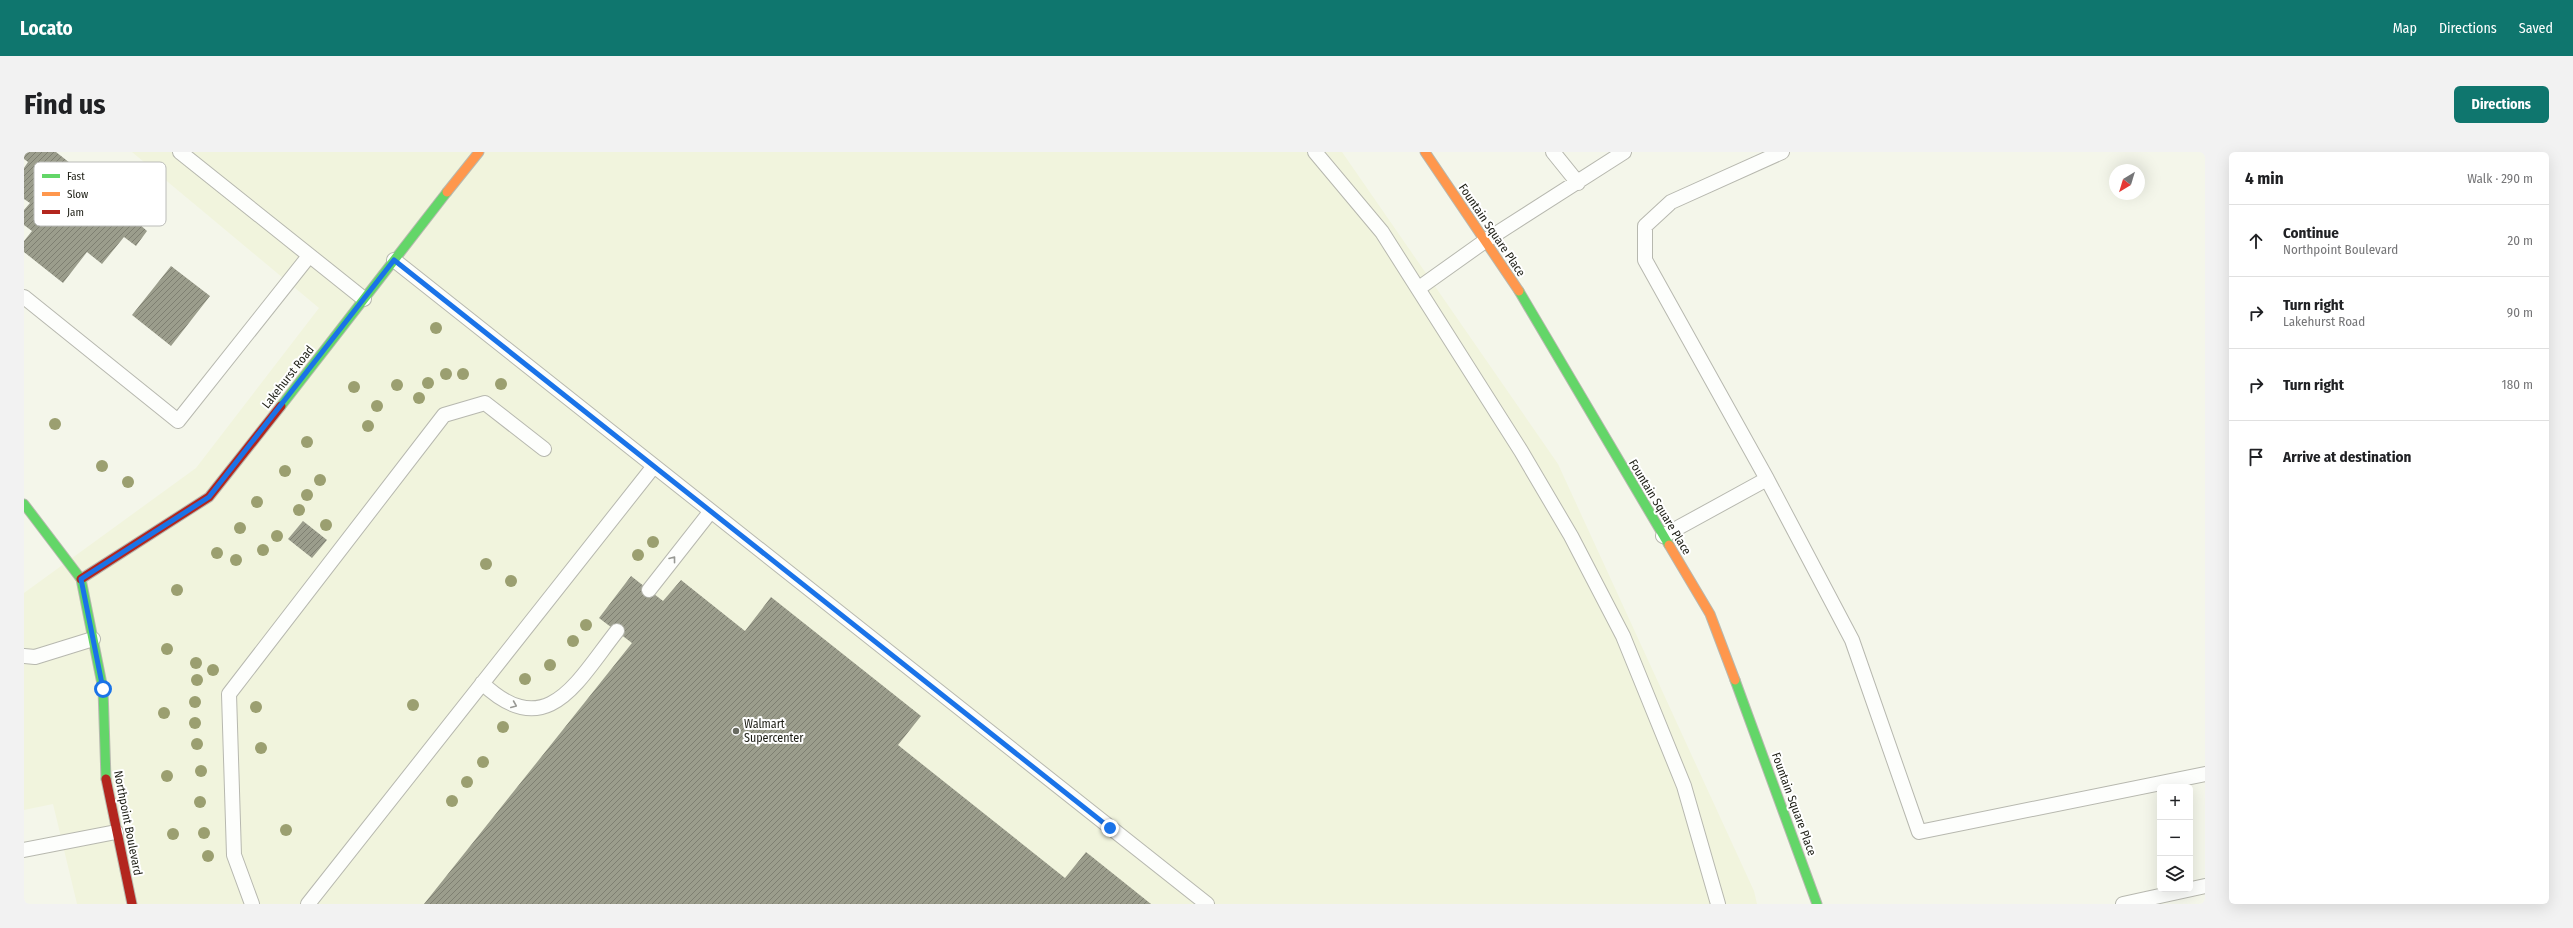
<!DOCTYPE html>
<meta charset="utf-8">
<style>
:root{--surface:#fff;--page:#f2f2f2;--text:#202124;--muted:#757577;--line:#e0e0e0;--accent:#0f766e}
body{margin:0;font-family:"Fira Sans Condensed",sans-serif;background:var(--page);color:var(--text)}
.controls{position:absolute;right:12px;bottom:12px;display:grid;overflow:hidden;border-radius:6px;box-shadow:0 4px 16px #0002}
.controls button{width:36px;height:36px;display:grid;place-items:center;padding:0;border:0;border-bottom:1px solid var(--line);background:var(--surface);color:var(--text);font:20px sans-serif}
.compass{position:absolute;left:2085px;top:12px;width:36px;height:36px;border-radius:50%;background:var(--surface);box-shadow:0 4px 16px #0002;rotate:218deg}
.stop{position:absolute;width:12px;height:12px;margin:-9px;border:3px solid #1a73e8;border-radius:50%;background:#fff}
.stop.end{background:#1a73e8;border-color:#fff;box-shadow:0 1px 4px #0008}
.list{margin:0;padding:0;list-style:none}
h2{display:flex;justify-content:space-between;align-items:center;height:52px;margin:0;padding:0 16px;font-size:17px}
h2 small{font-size:13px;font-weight:400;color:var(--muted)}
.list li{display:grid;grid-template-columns:26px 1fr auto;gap:12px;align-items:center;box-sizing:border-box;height:72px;padding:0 16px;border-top:1px solid var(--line)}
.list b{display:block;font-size:15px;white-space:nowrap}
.list p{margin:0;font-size:13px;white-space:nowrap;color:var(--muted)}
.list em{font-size:13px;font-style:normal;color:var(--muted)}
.icon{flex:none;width:22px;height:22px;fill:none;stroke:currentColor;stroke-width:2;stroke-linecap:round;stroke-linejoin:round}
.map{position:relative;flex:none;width:2181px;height:752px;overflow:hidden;border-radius:6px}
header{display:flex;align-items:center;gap:24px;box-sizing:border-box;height:56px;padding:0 20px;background:var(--accent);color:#fff}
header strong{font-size:19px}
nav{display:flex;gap:22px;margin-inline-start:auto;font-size:14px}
.intro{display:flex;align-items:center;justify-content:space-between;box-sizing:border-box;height:96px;padding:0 24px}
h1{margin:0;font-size:28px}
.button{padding:10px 18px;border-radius:6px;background:var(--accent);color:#fff;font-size:14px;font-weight:700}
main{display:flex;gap:24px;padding:0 24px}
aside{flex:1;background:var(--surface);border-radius:6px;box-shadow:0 4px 16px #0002}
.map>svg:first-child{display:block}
.built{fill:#f1f4dd}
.building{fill:url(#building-hatch)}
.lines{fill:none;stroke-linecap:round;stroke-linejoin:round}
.lane-casing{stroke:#b7b8af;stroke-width:16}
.fast-casing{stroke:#b7b8af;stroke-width:11}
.slow-casing{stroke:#b7b8af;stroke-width:11}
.jam-casing{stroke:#b7b8af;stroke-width:11}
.lane{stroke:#fdfefc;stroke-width:14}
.fast{stroke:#63d668;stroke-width:9}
.slow{stroke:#ff974d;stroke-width:9}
.jam{stroke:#b3261e;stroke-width:9}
.tree{fill:#9b9f70}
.oneway{stroke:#989994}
.route{stroke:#1a73e8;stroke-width:5}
.poi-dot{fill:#686a60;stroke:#fff;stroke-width:1.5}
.labels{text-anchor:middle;stroke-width:4;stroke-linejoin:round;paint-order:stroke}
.street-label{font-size:12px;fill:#1d1e15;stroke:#fff}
.poi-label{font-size:12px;fill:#1d1e15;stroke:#fff;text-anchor:start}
.key{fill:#fff;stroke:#bbbcb9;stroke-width:1}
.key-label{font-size:11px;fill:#1d1e15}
</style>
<header>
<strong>Locato</strong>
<nav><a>Map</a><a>Directions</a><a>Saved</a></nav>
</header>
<div class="intro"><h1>Find us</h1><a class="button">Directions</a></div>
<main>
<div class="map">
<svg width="2181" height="752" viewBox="0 0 2181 752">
<defs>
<pattern id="building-hatch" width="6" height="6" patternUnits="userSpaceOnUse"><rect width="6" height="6" fill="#9b9d8c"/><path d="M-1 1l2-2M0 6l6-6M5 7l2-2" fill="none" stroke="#7e7f71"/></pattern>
</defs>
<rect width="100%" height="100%" fill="#f4f6ea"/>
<path class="built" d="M 108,0 L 1318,0 L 1534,312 L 1730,739 L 1733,752 L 53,752 L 29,652 L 0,658 L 0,441 L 172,316 L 295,156 Z"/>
<path class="building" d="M 0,0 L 32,0 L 117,67 L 114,71 L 123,79 L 112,94 L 100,85 L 78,112 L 63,100 L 39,131 L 0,100 L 0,89 L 8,79 L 0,73 L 0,58 L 6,51 L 0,47 L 0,16 L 4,10 L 0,7 Z
M 147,114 L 186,144 L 147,194 L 108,163 Z
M 279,369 L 303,388 L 288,406 L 264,387 Z
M 607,424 L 639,449 L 657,428 L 721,479 L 747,445 L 897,564 L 874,593 L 1041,726 L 1062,700 L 1127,752 L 400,752 L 608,491 L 575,466 Z"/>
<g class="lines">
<g class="lane-casing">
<path id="lane" d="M 156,0 L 340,147
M 1291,0 L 1358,80 L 1497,299 L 1547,384 L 1599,484 L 1660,634 L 1694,752
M 1529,0 L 1554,31
M 370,108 L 1183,752
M 1395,136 L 1461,89 L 1600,0
M 0,145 L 154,269 L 285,104
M 1743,327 L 1621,108 L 1621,74 L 1647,50 L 1758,0
M 1639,384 L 1743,327 L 1828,488 L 1895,680 L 2181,622
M 625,438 L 687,359
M 0,504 L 11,505 L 69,487
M 458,531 C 523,593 554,528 593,479
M 0,698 L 92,680
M 228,752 L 210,703 L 205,542 L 420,263 L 461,251 L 520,297
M 284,752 L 630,314
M 2099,752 L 2181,734"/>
</g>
<g class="fast-casing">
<path id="fast" d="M 1495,139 L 1645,393
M 257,254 L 423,40
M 0,352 L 57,427 L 79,537 L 82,627
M 1711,528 L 1793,752"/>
</g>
<g class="slow-casing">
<path id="slow" d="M 1401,0 L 1495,139
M 423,40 L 455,0
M 1645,393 L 1686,462 L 1711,528"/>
</g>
<g class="jam-casing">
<path id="jam" d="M 57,427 L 185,345 L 257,254
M 82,627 L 108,752"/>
</g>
<use href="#lane" class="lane"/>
<use href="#fast" class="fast"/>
<use href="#slow" class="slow"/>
<use href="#jam" class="jam"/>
</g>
<g class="tree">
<circle cx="412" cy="176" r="6"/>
<circle cx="422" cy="222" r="6"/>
<circle cx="439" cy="222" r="6"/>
<circle cx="404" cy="231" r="6"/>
<circle cx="477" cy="232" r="6"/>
<circle cx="373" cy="233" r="6"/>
<circle cx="330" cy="235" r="6"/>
<circle cx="395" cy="246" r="6"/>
<circle cx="353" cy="254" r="6"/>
<circle cx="31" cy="272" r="6"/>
<circle cx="344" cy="274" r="6"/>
<circle cx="283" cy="290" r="6"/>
<circle cx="78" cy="314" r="6"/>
<circle cx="261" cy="319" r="6"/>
<circle cx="296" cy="328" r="6"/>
<circle cx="104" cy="330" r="6"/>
<circle cx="283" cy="343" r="6"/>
<circle cx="233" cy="350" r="6"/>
<circle cx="275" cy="358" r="6"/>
<circle cx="302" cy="373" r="6"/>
<circle cx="216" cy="376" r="6"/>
<circle cx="253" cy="384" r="6"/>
<circle cx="629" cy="390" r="6"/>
<circle cx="239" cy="398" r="6"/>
<circle cx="193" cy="401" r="6"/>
<circle cx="614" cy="403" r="6"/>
<circle cx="212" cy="408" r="6"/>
<circle cx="462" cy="412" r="6"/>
<circle cx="487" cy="429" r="6"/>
<circle cx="153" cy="438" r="6"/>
<circle cx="562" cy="473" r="6"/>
<circle cx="549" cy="489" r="6"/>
<circle cx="143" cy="497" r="6"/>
<circle cx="172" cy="511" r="6"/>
<circle cx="526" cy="513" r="6"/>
<circle cx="189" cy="518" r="6"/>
<circle cx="501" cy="527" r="6"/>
<circle cx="173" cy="528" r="6"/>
<circle cx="171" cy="550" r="6"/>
<circle cx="389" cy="553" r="6"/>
<circle cx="232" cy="555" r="6"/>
<circle cx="140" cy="561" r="6"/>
<circle cx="171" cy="571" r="6"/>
<circle cx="479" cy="575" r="6"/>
<circle cx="173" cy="592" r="6"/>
<circle cx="237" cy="596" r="6"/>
<circle cx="459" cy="610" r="6"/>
<circle cx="177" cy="619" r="6"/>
<circle cx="143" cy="624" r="6"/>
<circle cx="443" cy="630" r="6"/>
<circle cx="428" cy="649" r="6"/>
<circle cx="176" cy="650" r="6"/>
<circle cx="262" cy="678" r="6"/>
<circle cx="180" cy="681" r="6"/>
<circle cx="149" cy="682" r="6"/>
<circle cx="184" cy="704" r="6"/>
</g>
<defs><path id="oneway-chevron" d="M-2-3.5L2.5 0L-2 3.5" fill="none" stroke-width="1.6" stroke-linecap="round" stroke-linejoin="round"/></defs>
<g class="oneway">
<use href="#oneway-chevron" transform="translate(649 407) rotate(-52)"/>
<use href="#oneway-chevron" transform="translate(490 553) rotate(23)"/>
</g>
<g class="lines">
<path class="route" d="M 79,537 L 57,427 L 185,345 L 370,108 L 1086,676"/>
</g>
<circle class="poi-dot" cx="712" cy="579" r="4"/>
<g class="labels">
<g class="street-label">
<text transform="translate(1468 78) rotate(56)" y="4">Fountain Square Place</text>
<text transform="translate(264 225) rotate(-52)" y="4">Lakehurst Road</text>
<text transform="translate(1636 355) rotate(59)" y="4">Fountain Square Place</text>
<text transform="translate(1770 652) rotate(70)" y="4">Fountain Square Place</text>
<text transform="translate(104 671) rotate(79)" y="4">Northpoint Boulevard</text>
</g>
<g class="poi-label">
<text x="720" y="576">Walmart<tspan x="720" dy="14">Supercenter</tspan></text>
</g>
</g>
<rect x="10" y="10" width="132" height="64" rx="6" class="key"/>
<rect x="18" y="22" width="18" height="4" fill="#63d668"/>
<rect x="18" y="40" width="18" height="4" fill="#ff974d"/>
<rect x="18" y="58" width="18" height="4" fill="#b3261e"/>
<g class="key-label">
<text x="43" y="28">Fast</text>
<text x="43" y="46">Slow</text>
<text x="43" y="64">Jam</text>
</g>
</svg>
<div class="controls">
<button>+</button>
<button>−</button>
<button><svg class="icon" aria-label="layers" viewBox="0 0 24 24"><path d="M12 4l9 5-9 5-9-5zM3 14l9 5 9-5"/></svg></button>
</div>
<svg class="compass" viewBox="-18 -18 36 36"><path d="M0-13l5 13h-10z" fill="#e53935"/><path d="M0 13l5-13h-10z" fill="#757577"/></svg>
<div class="stop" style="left:79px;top:537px"></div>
<div class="stop end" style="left:1086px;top:676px"></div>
</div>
<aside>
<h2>4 min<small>Walk · 290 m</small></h2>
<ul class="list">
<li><svg class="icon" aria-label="ahead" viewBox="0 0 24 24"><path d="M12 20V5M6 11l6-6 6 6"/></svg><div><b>Continue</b><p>Northpoint Boulevard</p></div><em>20 m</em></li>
<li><svg class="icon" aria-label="right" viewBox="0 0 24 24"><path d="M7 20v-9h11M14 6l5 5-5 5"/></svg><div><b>Turn right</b><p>Lakehurst Road</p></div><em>90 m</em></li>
<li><svg class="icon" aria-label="right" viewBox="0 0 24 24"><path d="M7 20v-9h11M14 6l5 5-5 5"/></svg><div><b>Turn right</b></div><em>180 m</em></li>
<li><svg class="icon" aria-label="arrive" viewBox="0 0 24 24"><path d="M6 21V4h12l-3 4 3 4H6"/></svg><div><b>Arrive at destination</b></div></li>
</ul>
</aside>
</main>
